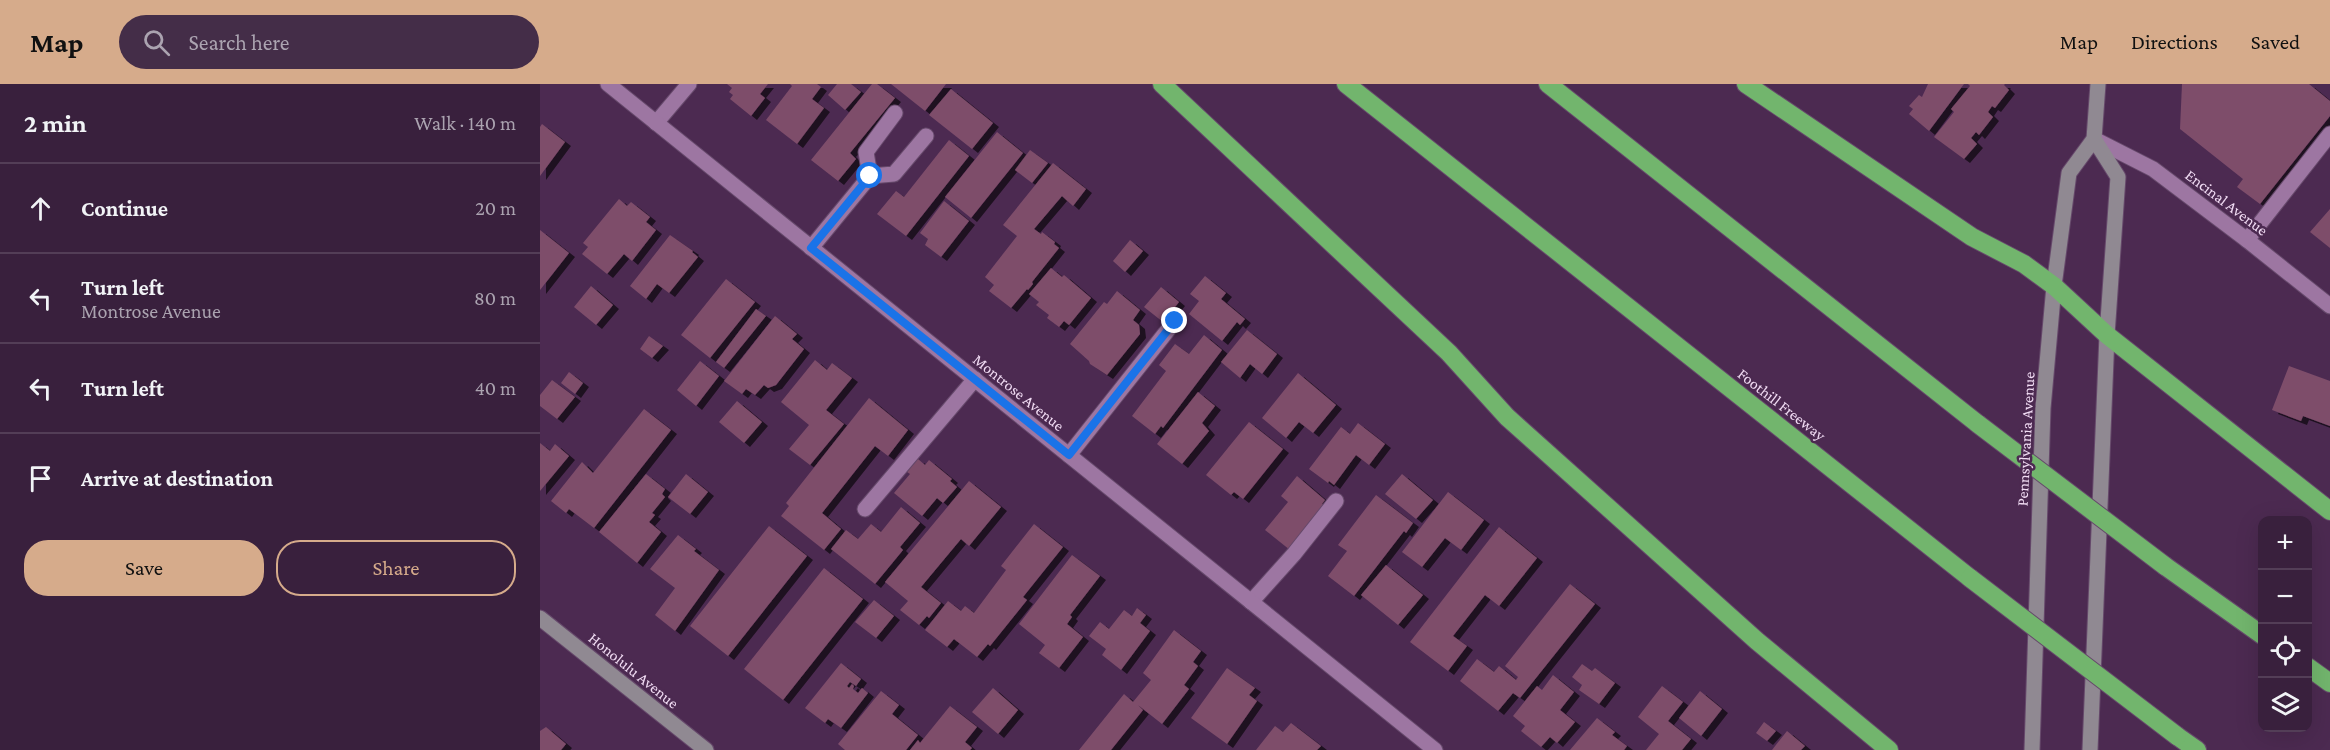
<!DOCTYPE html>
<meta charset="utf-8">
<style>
:root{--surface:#39203d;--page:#442d48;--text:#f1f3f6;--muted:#aba3b0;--line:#533e57;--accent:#d6ab8b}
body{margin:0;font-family:"Crimson Pro",serif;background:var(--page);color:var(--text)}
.controls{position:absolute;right:18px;bottom:18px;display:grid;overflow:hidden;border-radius:12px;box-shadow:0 6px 24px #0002}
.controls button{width:54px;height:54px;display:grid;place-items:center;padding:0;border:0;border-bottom:2px solid var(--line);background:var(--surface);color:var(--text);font:30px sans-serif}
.stop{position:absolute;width:18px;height:18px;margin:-14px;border:4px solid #1a73e8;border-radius:50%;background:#fff}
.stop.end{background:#1a73e8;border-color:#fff;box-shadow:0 2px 6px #0008}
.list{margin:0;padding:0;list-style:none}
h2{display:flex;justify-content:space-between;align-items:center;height:78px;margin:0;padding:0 24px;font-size:26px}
h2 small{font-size:20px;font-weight:400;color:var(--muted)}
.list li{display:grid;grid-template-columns:39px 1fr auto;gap:18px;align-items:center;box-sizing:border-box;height:90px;padding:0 24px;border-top:2px solid var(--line)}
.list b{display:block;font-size:22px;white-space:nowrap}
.list p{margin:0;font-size:20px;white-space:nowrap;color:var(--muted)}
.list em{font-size:20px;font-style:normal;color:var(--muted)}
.actions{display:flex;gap:12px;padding:18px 24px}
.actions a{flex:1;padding:14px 0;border:2px solid var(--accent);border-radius:24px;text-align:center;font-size:21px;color:var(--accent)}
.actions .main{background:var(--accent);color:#111}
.icon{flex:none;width:33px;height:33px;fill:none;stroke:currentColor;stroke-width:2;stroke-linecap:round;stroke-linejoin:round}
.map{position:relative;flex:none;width:1790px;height:666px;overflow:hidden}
header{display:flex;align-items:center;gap:36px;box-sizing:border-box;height:84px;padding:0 30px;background:var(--accent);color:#111}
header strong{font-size:28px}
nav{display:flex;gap:33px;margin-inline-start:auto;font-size:21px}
.search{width:420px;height:54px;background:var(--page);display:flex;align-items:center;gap:15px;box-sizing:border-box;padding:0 21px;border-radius:33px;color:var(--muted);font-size:22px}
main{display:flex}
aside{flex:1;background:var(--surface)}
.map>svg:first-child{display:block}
.building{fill:#7e4d6b;filter:url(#shadow)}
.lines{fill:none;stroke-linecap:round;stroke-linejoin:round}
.lane-casing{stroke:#66496b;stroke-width:17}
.street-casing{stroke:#66496b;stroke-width:17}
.secondary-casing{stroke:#66496b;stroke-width:17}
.highway-casing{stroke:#66496b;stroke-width:20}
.lane{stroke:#9d76a2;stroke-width:15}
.street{stroke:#9d76a2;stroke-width:15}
.secondary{stroke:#908992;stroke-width:15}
.highway{stroke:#72b56d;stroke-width:18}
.highway-bridge-casing{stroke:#66496b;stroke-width:20;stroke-linecap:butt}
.highway-bridge{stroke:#72b56d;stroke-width:18}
.route{stroke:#1a73e8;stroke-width:8}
.labels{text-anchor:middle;stroke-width:5;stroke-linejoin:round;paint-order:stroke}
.street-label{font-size:16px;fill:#f0dbf3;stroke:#4c2a51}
</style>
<header>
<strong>Map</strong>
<div class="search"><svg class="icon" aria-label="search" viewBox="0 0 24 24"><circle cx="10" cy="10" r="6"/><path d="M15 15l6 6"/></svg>Search here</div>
<nav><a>Map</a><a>Directions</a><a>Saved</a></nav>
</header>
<main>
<aside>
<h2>2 min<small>Walk · 140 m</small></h2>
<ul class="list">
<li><svg class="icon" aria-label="ahead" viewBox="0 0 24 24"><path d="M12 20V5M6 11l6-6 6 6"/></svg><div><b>Continue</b></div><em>20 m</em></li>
<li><svg class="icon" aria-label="left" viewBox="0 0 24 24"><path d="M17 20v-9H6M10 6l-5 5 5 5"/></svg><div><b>Turn left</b><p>Montrose Avenue</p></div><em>80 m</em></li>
<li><svg class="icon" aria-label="left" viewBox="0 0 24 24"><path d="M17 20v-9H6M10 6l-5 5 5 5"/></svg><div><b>Turn left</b></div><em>40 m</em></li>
<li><svg class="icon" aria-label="arrive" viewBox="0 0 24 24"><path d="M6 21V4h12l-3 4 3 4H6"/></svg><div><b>Arrive at destination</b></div></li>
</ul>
<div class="actions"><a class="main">Save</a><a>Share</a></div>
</aside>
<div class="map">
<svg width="1790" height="666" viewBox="0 0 1790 666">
<defs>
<filter id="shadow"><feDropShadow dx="6" dy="4" stdDeviation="0" flood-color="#0009"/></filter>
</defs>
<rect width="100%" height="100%" fill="#4c2a51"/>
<path class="building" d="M 187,0 L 228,0 L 220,10 L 225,14 L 211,32 L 190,15 L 193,11 L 189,8 L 192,4 Z
M 250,0 L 277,0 L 281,3 L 272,15 L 284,24 L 257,60 L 226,36 L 252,2 Z
M 297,0 L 311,0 L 321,8 L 305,26 L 288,11 Z
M 332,0 L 337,0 L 355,14 L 310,69 L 316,75 L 298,97 L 271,76 Z
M 351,0 L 406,0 L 385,27 Z
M 1388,0 L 1424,0 L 1389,47 L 1369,30 L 1373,25 L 1369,22 L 1379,11 L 1382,13 Z
M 1428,0 L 1465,0 L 1464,1 L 1469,6 L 1455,24 L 1452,22 L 1448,28 L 1453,33 L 1439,51 L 1436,48 L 1431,54 L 1437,60 L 1424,75 L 1394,53 L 1414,28 L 1411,25 L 1430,2 Z
M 1642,0 L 1769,0 L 1790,17 L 1790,32 L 1720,120 L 1697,103 L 1703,95 L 1640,45 Z
M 411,5 L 453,39 L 432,65 L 389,31 Z
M 2,40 L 25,58 L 0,92 L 0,43 Z
M 457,48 L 483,69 L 431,134 L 405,113 Z
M 409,56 L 429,72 L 366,152 L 337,130 L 356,107 L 364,113 Z
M 490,66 L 508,79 L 492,99 L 475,86 Z
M 513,79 L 546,105 L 533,122 L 522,112 L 494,145 L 501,150 L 502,148 L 515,158 L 514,160 L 519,164 L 492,198 L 493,200 L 488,206 L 487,205 L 471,224 L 449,207 L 454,201 L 445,193 L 477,152 L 463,141 Z
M 79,115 L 87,122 L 91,118 L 110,133 L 106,138 L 116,146 L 92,177 L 84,170 L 67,190 L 42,170 L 48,163 L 43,159 Z
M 404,117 L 429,137 L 401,173 L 385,161 L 388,155 L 380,149 Z
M 1790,125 L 1790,164 L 1770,148 Z
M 0,146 L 29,169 L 0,206 Z
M 130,151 L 153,167 L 152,168 L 158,173 L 129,209 L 117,200 L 106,215 L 90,202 Z
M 590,156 L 603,167 L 585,188 L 573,177 Z
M 511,184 L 522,193 L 524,191 L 551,214 L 529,241 L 524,237 L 519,243 L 507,234 L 509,231 L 496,221 L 499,218 L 489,210 Z
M 665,192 L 686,209 L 681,215 L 705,235 L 700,241 L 697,238 L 682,257 L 649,230 L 659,217 L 650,210 Z
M 186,195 L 215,218 L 170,274 L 141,251 Z
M 51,202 L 73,221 L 56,241 L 34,223 Z
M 621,203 L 639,218 L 623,238 L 604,223 Z
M 577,207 L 600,226 L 593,236 L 599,241 L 600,250 L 567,291 L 550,280 L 549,277 L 530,260 L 564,218 L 567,220 Z
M 216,225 L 226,232 L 184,284 L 176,278 Z
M 235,232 L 257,250 L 252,255 L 264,265 L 236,301 L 228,304 L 224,301 L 215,311 L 206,305 L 202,310 L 184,297 Z
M 707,246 L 737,270 L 722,290 L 710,280 L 700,294 L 681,278 Z
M 664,251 L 682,266 L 623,344 L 621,342 L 615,350 L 592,332 L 626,287 L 619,281 L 635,260 L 649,270 Z
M 109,252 L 123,262 L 112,274 L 100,265 Z
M 275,276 L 287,286 L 292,279 L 312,294 L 286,326 L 304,340 L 270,381 L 249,365 L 269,341 L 241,318 Z
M 160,277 L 179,292 L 156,322 L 137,306 Z
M 1749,282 L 1790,297 L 1790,342 L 1763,332 L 1761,337 L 1732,326 Z
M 29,288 L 43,299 L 35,310 L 21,299 Z
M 758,289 L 796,321 L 773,349 L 759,338 L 746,354 L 722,334 Z
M 12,296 L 35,313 L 17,335 L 0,322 L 0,311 Z
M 658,308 L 675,322 L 662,339 L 669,347 L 642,380 L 617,360 Z
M 329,314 L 368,346 L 348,372 L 335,362 L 282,429 L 301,445 L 284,466 L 241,432 L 249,422 L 246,419 Z
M 197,317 L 222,338 L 204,359 L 179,338 Z
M 104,325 L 131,346 L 54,444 L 29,425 L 26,429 L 11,417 L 42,378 L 53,389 Z
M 709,338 L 743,365 L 703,415 L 694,408 L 691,411 L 666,391 Z
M 818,339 L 845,360 L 829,381 L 816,371 L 794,401 L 789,397 L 788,399 L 769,385 L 801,343 L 810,350 Z
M 0,359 L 10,367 L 15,360 L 29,372 L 0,407 Z
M 378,375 L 385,381 L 389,376 L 412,395 L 410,397 L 417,403 L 403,419 L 397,414 L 382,432 L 354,409 L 370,390 L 367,388 Z
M 106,390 L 125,405 L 122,410 L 125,413 L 112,429 L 115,431 L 109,438 L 121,448 L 97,479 L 59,448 Z
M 146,390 L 168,408 L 150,430 L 128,413 Z
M 862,390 L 893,416 L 876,435 L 845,410 Z
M 757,392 L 785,416 L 782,420 L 786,423 L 750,466 L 725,446 L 748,418 L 741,412 Z
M 429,397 L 461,423 L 429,462 L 421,455 L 381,503 L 401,519 L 389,534 L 387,532 L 379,541 L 360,526 L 368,517 L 345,498 Z
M 908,408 L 944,436 L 921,466 L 905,454 L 882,483 L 862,468 Z
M 836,411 L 873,439 L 866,449 L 864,447 L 814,512 L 788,492 L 807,467 L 798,461 Z
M 361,423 L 380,439 L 360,463 L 363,466 L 335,500 L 291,465 L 306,446 L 318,455 L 331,440 L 341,448 Z
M 494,440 L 523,463 L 483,513 L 487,516 L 450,562 L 448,560 L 437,573 L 414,555 L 407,563 L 385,546 L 408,517 L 421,527 L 425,522 L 434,529 L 466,486 L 461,482 Z
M 229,442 L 267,472 L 188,572 L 150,542 Z
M 959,443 L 997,474 L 959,522 L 945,511 L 913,552 L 927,562 L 908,587 L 870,558 Z
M 138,451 L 156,465 L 154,467 L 179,486 L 135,547 L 115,531 L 135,504 L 110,485 Z
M 532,471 L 560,492 L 530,531 L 532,533 L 527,540 L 543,553 L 519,584 L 499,569 L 505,561 L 479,540 Z
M 846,481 L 883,511 L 858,541 L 821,511 Z
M 284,484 L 323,515 L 243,616 L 204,585 Z
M 1030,500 L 1055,520 L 980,614 L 973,609 L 958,627 L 920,597 L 937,575 L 954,588 L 959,582 L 976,596 L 978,593 L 965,582 Z
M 334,516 L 354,532 L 336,554 L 315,538 Z
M 597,524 L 606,531 L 600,539 L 610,547 L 581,586 L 562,571 L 566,565 L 549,552 L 560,538 L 569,545 L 584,526 L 592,532 Z
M 634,546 L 661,567 L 653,578 L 658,582 L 644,601 L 649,605 L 622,640 L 598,621 L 603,626 L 571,666 L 539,666 L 584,610 L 593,618 L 611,596 L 603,589 Z
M 301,579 L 321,595 L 316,602 L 310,598 L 307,602 L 309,604 L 312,600 L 314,602 L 313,605 L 318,609 L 322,604 L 328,609 L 301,644 L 288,635 L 285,639 L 265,624 Z
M 1042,580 L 1052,587 L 1055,584 L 1075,599 L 1059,620 L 1039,606 L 1042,601 L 1032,593 Z
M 687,584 L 715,604 L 709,611 L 717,617 L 687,660 L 651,634 Z
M 1013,591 L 1034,608 L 1020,626 L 1035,638 L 1017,659 L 1010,653 L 1001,663 L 981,647 L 985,642 L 973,632 L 997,602 L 1002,606 Z
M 1122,602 L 1143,618 L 1128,637 L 1151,655 L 1142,666 L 1106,666 L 1119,650 L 1098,633 Z
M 453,604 L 478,626 L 458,650 L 432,628 Z
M 341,607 L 359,621 L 352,630 L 378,651 L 366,666 L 305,666 L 298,660 Z
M 1160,607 L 1182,625 L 1161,652 L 1139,634 Z
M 410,622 L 437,643 L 425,658 L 432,664 L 430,666 L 370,666 L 378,656 L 380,659 Z
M 1057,634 L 1075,648 L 1072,651 L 1087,662 L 1084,666 L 1030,666 Z
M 1224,638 L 1236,647 L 1227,657 L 1216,649 Z
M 751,639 L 781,662 L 777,666 L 716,666 L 735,642 L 743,648 Z
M 6,643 L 26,660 L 21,666 L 0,666 L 0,647 Z
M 1247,647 L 1265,662 L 1261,666 L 1232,666 Z"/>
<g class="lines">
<g class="lane-casing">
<path id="lane" d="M 116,39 L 149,0
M 330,92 L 326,68 L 355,29
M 1707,156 L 1790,50
M 271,164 L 330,92 L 354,90 L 386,52
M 529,371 L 635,237
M 325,425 L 435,295
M 711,518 L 754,470 L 796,417"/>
</g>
<g class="street-casing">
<path id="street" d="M 68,0 L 895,666
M 1554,55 L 1613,85 L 1707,156 L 1790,222"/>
</g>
<g class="secondary-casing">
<path id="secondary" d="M 0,534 L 166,666
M 1492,666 L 1503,324 L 1514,202 L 1529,89 L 1554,55 L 1558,0
M 1550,666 L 1567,251 L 1578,93 L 1554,55"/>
</g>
<g class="highway-casing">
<path id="highway" d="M 622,0 L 909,269 L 967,333 L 1217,557 L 1349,666
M 806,0 L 1430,494
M 1008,0 L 1438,340
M 1206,0 L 1432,153 L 1484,180 L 1514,202 L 1567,251 L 1790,427
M 1625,482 L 1722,551
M 1768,583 L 1790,599
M 1637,652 L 1657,666"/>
</g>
<use href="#lane" class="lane"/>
<use href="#street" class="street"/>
<use href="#secondary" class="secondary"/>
<use href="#highway" class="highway"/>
<g class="highway-bridge-casing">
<path id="highway-bridge" d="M 1438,340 L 1625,482
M 1430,494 L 1637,652"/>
</g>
<use href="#highway-bridge" class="highway-bridge"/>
</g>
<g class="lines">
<path class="route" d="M 330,92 L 271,164 L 529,371 L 635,237"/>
</g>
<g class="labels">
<g class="street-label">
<text transform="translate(1687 118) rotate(37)" y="6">Encinal Avenue</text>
<text transform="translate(479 308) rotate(39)" y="6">Montrose Avenue</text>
<text transform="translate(1242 320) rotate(38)" y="6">Foothill Freeway</text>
<text transform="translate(1485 355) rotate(-87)" y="6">Pennsylvania Avenue</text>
<text transform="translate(94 586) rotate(39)" y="6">Honolulu Avenue</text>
</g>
</g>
</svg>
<div class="controls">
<button>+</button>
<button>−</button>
<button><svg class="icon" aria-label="locate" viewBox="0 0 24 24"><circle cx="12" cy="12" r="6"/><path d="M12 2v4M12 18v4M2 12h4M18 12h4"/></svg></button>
<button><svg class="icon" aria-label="layers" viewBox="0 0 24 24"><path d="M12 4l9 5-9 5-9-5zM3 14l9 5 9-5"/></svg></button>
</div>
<div class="stop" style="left:330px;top:92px"></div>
<div class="stop end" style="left:635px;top:237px"></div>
</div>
</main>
